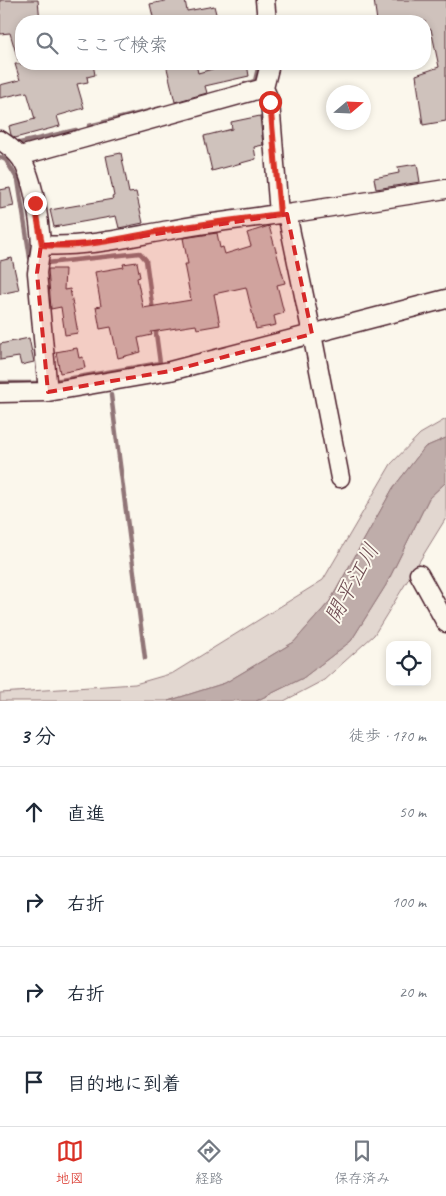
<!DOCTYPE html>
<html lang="ja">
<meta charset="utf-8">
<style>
:root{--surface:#fff;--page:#f2f2f3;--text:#1f2937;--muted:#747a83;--line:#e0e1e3;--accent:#d93025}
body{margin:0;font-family:Caveat,"Klee One",sans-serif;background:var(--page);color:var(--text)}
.controls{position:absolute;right:15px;bottom:15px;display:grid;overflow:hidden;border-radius:10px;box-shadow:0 2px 8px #0003}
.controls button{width:45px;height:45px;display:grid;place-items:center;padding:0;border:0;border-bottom:1px solid var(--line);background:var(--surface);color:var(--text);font:25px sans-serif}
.compass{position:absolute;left:326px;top:85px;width:45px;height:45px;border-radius:50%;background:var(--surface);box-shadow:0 2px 8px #0003;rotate:71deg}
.stop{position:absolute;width:15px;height:15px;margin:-11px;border:4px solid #d93025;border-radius:50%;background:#fff}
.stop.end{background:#d93025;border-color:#fff;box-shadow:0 1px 5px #0008}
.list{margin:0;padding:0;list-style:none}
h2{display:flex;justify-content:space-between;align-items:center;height:65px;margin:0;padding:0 20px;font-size:21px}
h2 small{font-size:16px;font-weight:400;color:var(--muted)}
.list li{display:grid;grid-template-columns:32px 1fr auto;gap:15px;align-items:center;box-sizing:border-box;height:90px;padding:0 20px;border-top:1px solid var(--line)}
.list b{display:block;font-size:19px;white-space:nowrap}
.list em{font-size:16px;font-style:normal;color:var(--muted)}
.icon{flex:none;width:28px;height:28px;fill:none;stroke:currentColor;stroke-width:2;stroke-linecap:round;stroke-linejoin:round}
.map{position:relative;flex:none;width:446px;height:701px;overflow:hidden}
.search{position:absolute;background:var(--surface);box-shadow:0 2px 8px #0003;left:15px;right:15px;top:15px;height:55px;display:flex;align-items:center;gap:12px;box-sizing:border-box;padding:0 18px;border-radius:20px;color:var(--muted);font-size:19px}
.sheet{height:425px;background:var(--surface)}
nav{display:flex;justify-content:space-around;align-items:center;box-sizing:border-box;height:70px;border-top:1px solid var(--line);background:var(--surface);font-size:14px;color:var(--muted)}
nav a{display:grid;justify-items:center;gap:2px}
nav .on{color:var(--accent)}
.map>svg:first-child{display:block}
.green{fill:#e2d7d0;stroke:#967b7e}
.water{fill:#bfadaa;stroke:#907477}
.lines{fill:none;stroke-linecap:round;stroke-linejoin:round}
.stream{stroke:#907477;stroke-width:4.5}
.building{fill:#cfc2bc;stroke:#4a1f2b}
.minor-casing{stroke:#4a1f2b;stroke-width:21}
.minor{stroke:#fbf7ec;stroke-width:18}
.route{stroke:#d93025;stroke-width:6}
.marked{fill:#d62828;fill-opacity:0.2;stroke:#d62828;stroke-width:4;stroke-dasharray:10 6;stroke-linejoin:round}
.labels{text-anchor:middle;stroke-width:4;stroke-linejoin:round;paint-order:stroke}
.water-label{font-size:22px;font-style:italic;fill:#6d4a51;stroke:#fbf7ec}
</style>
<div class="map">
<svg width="446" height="701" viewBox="0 0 446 701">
<rect width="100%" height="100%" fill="#fbf7ec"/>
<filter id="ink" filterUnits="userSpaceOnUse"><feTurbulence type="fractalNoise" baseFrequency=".02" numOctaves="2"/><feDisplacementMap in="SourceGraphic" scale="10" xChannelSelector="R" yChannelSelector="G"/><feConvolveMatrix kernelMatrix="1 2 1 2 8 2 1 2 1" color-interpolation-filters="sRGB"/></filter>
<g filter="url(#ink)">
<path class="green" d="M 446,419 L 446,438 L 425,447 L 393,488 L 330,601 L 294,642 L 225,683 L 168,701 L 0,701 L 0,693 L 135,684 L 173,673 L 323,580 L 391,464 L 420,434 Z
M 446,482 L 446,518 L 374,635 L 324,680 L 284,701 L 256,701 L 303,678 L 351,641 L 386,585 L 429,498 Z"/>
<path class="water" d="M 446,438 L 446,482 L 429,498 L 386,585 L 351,641 L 303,678 L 256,701 L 168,701 L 225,683 L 294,642 L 330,601 L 393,488 L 425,447 Z"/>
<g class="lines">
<path class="stream" d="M 242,85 L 255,81 L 259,64
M 89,126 L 161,108
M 20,143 L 76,130
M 0,157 L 6,160 L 18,180 L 30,258
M 47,263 L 140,253 L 146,260 L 153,311
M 55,381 L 160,363 L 155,326
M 0,383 L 40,383
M 111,395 L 145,658"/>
</g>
<path class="building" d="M 0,0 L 38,0 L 40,21 L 21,21 L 21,59 L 18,60 L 10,33 L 0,34 Z
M 170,0 L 185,0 L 187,11 L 214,6 L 218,21 L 154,21 L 150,4 Z
M 374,0 L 446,0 L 446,121 L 423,125 L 416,75 L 439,67 L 431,29 L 425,32 L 425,21 L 377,21 Z
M 15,64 L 93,64 L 95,75 L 87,77 L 88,82 L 77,84 L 84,108 L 57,116 L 60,126 L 15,138 L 11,135 L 9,126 L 35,119 L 27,92 L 0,98 L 0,85 L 20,80 Z
M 166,64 L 196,64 L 198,73 L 223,66 L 222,64 L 247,64 L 249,76 L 205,86 L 207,93 L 175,102 Z
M 260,116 L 263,145 L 254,147 L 256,159 L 212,171 L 204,136 L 232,129 L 231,122 Z
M 121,153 L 129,193 L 136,192 L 143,223 L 119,228 L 116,216 L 54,227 L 50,210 L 113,199 L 112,197 L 114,196 L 106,156 Z
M 417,164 L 420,182 L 376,189 L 374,178 L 399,173 L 398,167 Z
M 10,188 L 14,206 L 0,209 L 0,190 Z
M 269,226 L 285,283 L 277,285 L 284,313 L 274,316 L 276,325 L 256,329 L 246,287 L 214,294 L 220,325 L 197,329 L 196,325 L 151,332 L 152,335 L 138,338 L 141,352 L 118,358 L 111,327 L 100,329 L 96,307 L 101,306 L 95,272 L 124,267 L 123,264 L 137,262 L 140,277 L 137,278 L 143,308 L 191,300 L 184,264 L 188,264 L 183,238 L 217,233 L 220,248 L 223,247 L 225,254 L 251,246 L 247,233 Z
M 12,258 L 19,290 L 0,294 L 0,261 Z
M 48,269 L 65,269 L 64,290 L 70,289 L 78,333 L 65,335 L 61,307 L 51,309 Z
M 29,338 L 34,362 L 21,365 L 19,357 L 0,360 L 0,344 Z
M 77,348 L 79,358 L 83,357 L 85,368 L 60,373 L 56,352 Z"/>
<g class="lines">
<g class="minor-casing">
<path id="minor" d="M 265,0 L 267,21
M 270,64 L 264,88 L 270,102 L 279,214
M 0,140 C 6,144 13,149 18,155 C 33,171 40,224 41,245 C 85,248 128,237 170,230 C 206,223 243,219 279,214 L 287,214 L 446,189
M 20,156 L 264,88
M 287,214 L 312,334 L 340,478
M 41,245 L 37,273 L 48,392
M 0,393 L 48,392 L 170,371 L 446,299
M 419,574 L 446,623"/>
</g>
<use href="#minor" class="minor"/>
</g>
</g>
<g class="lines" filter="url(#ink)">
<path class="route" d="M 35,203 L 42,245 C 83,248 125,238 166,230 C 204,224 242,219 280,214 L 270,102"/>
</g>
<path class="marked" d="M 287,214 L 312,334 L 170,371 L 48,392 L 37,273 L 41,245 L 117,240 Z"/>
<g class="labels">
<g class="water-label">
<text transform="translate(351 583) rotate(-61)" y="8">開平江川</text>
</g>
</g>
</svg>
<div class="controls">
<button><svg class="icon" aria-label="locate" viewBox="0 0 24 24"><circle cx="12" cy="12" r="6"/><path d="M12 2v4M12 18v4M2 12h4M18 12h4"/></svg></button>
</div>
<svg class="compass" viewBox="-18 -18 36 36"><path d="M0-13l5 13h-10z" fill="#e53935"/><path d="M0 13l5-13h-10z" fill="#747a83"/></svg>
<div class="stop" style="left:270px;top:102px"></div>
<div class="stop end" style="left:35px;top:203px"></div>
<div class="search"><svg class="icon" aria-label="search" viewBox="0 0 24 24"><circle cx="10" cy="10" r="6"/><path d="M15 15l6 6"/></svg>ここで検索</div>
</div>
<section class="sheet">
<h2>3 分<small>徒歩 · 170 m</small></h2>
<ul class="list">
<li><svg class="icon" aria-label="ahead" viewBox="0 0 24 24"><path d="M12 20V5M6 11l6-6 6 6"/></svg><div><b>直進</b></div><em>50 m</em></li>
<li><svg class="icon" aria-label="right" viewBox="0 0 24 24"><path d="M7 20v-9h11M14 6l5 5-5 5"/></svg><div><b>右折</b></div><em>100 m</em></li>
<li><svg class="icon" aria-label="right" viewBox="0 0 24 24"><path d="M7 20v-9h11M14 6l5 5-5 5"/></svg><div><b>右折</b></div><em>20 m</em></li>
<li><svg class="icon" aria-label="arrive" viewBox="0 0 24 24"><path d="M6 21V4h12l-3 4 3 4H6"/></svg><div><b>目的地に到着</b></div></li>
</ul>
</section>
<nav>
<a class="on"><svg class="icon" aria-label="map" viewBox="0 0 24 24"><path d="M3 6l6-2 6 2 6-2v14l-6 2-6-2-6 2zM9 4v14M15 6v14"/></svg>地図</a>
<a><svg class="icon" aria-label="directions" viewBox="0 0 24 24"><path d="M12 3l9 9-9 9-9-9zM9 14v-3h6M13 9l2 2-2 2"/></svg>経路</a>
<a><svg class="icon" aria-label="saved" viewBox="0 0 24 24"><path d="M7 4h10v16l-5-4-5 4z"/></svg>保存済み</a>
</nav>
